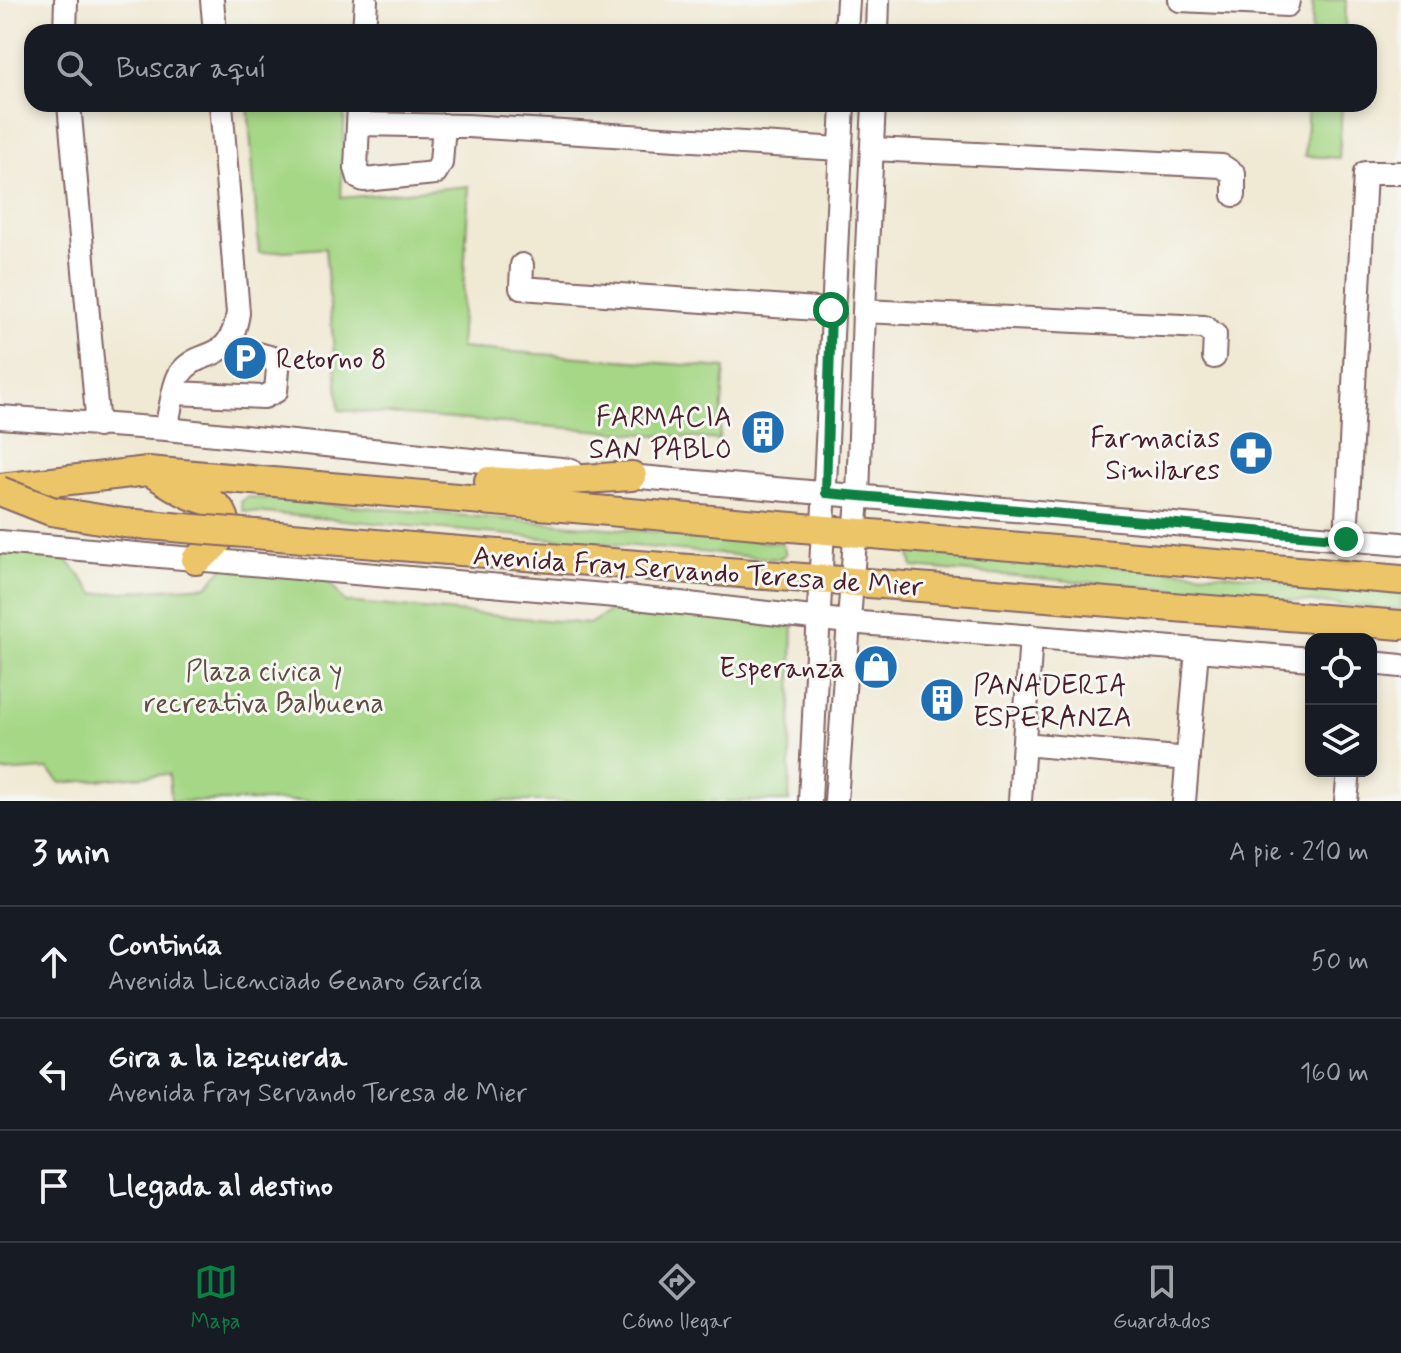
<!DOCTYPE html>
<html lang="es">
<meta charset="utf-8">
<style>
:root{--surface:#171b24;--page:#242831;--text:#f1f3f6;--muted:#9ea1a6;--line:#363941;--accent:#0b8043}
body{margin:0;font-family:Mynerve,sans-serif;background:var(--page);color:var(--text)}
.controls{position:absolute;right:24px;bottom:24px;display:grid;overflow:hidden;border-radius:16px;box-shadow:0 4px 12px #0003}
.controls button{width:72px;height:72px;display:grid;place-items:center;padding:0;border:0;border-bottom:2px solid var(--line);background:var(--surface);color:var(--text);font:40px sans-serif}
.stop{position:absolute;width:24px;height:24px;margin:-18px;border:6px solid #0b8043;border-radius:50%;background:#fff}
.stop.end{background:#0b8043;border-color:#fff;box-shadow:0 2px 8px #0008}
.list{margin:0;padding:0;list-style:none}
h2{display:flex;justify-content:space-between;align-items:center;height:104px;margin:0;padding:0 32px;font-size:34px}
h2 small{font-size:26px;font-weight:400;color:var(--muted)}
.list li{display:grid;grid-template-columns:52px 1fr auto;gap:24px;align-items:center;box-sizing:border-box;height:112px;padding:0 32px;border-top:2px solid var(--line)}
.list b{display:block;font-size:30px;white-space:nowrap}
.list p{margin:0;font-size:26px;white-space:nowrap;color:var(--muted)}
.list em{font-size:26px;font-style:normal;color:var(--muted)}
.icon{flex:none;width:44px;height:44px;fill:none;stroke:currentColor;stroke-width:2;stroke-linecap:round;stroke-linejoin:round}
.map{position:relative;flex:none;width:1401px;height:801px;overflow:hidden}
.search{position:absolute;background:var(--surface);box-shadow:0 4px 12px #0003;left:24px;right:24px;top:24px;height:88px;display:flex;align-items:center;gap:20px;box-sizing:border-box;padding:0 28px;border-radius:24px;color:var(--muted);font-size:30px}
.sheet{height:440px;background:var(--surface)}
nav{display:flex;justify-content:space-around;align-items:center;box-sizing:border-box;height:112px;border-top:2px solid var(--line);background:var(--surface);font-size:22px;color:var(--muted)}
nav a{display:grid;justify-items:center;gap:4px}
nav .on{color:var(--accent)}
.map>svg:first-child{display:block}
.green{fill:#a6d786;stroke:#787b58;stroke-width:2}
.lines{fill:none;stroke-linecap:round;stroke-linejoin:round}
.minor-casing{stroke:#846666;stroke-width:26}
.major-casing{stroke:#846666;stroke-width:32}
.minor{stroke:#fff;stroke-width:22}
.major{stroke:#edc569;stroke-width:28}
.major-bridge-casing{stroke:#846666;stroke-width:32;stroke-linecap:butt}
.major-bridge{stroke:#edc569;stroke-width:28}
.route{stroke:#0b8043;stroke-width:10}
.labels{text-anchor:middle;stroke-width:6;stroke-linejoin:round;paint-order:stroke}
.poi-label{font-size:28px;fill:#4a1f2b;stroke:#f6f6f2;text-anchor:end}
.street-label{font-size:28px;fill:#4a1f2b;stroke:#f6f6f2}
.park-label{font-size:28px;fill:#614d42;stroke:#f6f6f2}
</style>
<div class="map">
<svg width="1401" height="801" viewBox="0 0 1401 801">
<rect width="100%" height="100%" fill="#f6f6f2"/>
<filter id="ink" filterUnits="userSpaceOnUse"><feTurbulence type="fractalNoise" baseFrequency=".0125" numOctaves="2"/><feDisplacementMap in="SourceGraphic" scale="16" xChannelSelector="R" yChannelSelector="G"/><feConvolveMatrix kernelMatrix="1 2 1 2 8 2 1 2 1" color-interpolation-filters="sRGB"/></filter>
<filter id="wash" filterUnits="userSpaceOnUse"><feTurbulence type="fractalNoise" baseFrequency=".006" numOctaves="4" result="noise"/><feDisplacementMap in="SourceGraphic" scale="32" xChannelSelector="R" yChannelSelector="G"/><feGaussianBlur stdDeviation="1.8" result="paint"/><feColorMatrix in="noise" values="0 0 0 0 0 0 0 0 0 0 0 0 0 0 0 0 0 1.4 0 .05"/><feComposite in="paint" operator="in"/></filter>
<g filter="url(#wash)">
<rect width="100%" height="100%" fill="#f0e9d4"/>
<path class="green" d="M 1313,0 L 1346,0 L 1345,32 L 1311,32 Z
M 248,104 L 345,104 L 341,198 L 469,186 L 460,348 L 725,368 L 719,440 L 339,410 L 325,248 L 259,253 Z
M 1308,104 L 1342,104 L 1339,158 L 1305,156 Z
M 247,497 L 782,543 L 786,554 L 778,559 L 243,511 L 241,502 Z
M 0,551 L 59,551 L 95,594 L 207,586 L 226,565 L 322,573 L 345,602 L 589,624 L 618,606 L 693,616 L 793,618 L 789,801 L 171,801 L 169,774 L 61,783 L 48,769 L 0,772 Z
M 909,551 L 1401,587 L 1401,610 L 913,567 Z"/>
</g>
<g filter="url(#ink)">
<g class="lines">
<g class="minor-casing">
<path id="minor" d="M 212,0 L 215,32
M 1180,0 L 1287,5 L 1288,0
M 65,32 L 66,0
M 364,32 L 366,0
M 846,32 L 848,0
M 877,32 L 878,0
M 69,104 L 98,426
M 359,104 L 356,168 L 359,178 L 364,180 L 435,173 L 441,163 L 444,125
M 358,124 L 468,126 L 840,149
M 873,149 L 1222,166 L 1234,174 L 1234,195
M 522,265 L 521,288 L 831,310
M 864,311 L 1204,327 L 1215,335 L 1214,357
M 175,393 L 264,397 L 276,391 L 278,369 L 273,358 L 226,345
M 0,417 L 166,429 L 571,470
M 166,429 C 169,417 174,382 180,374 C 199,346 230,367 238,313 L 221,104
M 617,475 L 1401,544
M 1346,539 L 1365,173 L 1401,173
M 0,542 L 627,597 L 848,622 L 1311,659
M 1371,663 L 1401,666
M 1024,744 L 1188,759
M 810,801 L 843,104
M 836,801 L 858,497 L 864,311 L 874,104
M 1020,801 L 1031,636
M 1184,801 L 1197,650
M 1346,801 L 1349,771"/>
</g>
<g class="major-casing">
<path id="major" d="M 154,474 C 165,480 175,488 187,493 C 194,497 203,498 210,502 C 242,521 216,547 196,560
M 489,481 L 520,483 L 632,476
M 0,488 L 148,471 L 1401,580
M 448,550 L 1401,625"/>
</g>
<use href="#minor" class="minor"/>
<use href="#major" class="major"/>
<g class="major-bridge-casing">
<path id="major-bridge" d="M 0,491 L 51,511 L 124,523 L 448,550"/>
</g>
<use href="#major-bridge" class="major-bridge"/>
</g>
</g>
<g class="lines" filter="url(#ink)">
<path class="route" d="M 831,310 L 826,493 L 1346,539"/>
</g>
<defs>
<g id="parking-disc" transform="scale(2.3)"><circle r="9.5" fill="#1f6fb2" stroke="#f6f6f2"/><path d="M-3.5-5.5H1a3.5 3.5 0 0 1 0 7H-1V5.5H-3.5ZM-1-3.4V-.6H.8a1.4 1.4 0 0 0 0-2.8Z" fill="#fff"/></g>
<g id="building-disc" transform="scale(2.3)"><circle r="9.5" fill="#1f6fb2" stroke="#f6f6f2"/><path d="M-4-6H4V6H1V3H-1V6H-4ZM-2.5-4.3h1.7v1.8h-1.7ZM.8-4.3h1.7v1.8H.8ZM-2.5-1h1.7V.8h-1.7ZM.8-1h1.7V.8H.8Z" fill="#fff"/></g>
<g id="pharmacy-disc" transform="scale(2.3)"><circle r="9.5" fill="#1f6fb2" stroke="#f6f6f2"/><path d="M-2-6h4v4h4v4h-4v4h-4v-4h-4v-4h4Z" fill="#fff"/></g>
<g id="shop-disc" transform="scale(2.3)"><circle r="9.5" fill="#1f6fb2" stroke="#f6f6f2"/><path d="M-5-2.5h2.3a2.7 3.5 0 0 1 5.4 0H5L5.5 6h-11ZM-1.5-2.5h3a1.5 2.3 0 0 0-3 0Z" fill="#fff"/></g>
</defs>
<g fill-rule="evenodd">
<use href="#parking-disc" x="245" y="358"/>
<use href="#building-disc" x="763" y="432"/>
<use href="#pharmacy-disc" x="1251" y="453"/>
<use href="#shop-disc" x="876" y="667"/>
<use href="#building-disc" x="942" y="700"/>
</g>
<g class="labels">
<g class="poi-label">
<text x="276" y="368" text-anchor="start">Retorno 8</text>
<text x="732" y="426">FARMACIA<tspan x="732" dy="32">SAN PABLO</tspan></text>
<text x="1220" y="447">Farmacias<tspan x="1220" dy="32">Similares</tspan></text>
<text x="845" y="677">Esperanza</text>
<text x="973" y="694" text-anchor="start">PANADERIA<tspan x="973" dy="32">ESPERANZA</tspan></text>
</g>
<g class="street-label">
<text transform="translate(698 570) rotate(4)" y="10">Avenida Fray Servando Teresa de Mier</text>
</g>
<g class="park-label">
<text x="264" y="680">Plaza civica y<tspan x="264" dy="32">recreativa Balbuena</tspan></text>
</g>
</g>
</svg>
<div class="controls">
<button><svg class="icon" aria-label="locate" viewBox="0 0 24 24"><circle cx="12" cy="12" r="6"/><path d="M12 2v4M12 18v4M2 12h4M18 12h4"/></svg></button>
<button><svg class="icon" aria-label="layers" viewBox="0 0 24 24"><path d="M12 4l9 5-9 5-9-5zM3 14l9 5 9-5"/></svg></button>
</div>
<div class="stop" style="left:831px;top:310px"></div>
<div class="stop end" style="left:1346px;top:539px"></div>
<div class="search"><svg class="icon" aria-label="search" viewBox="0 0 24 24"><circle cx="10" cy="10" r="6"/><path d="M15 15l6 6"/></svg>Buscar aquí</div>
</div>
<section class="sheet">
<h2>3 min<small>A pie · 210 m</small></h2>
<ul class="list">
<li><svg class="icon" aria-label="ahead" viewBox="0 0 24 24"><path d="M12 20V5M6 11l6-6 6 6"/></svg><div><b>Continúa</b><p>Avenida Licenciado Genaro García</p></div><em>50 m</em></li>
<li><svg class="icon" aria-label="left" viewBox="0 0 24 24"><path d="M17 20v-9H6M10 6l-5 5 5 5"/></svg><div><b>Gira a la izquierda</b><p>Avenida Fray Servando Teresa de Mier</p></div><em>160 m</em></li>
<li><svg class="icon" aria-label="arrive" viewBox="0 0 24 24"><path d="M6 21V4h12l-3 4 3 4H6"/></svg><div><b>Llegada al destino</b></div></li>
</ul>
</section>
<nav>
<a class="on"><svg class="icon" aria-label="map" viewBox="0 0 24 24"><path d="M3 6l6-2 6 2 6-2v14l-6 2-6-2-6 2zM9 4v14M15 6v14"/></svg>Mapa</a>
<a><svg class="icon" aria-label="directions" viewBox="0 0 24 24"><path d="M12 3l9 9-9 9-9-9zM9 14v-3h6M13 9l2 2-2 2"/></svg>Cómo llegar</a>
<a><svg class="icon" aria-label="saved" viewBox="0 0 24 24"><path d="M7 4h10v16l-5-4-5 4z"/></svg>Guardados</a>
</nav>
